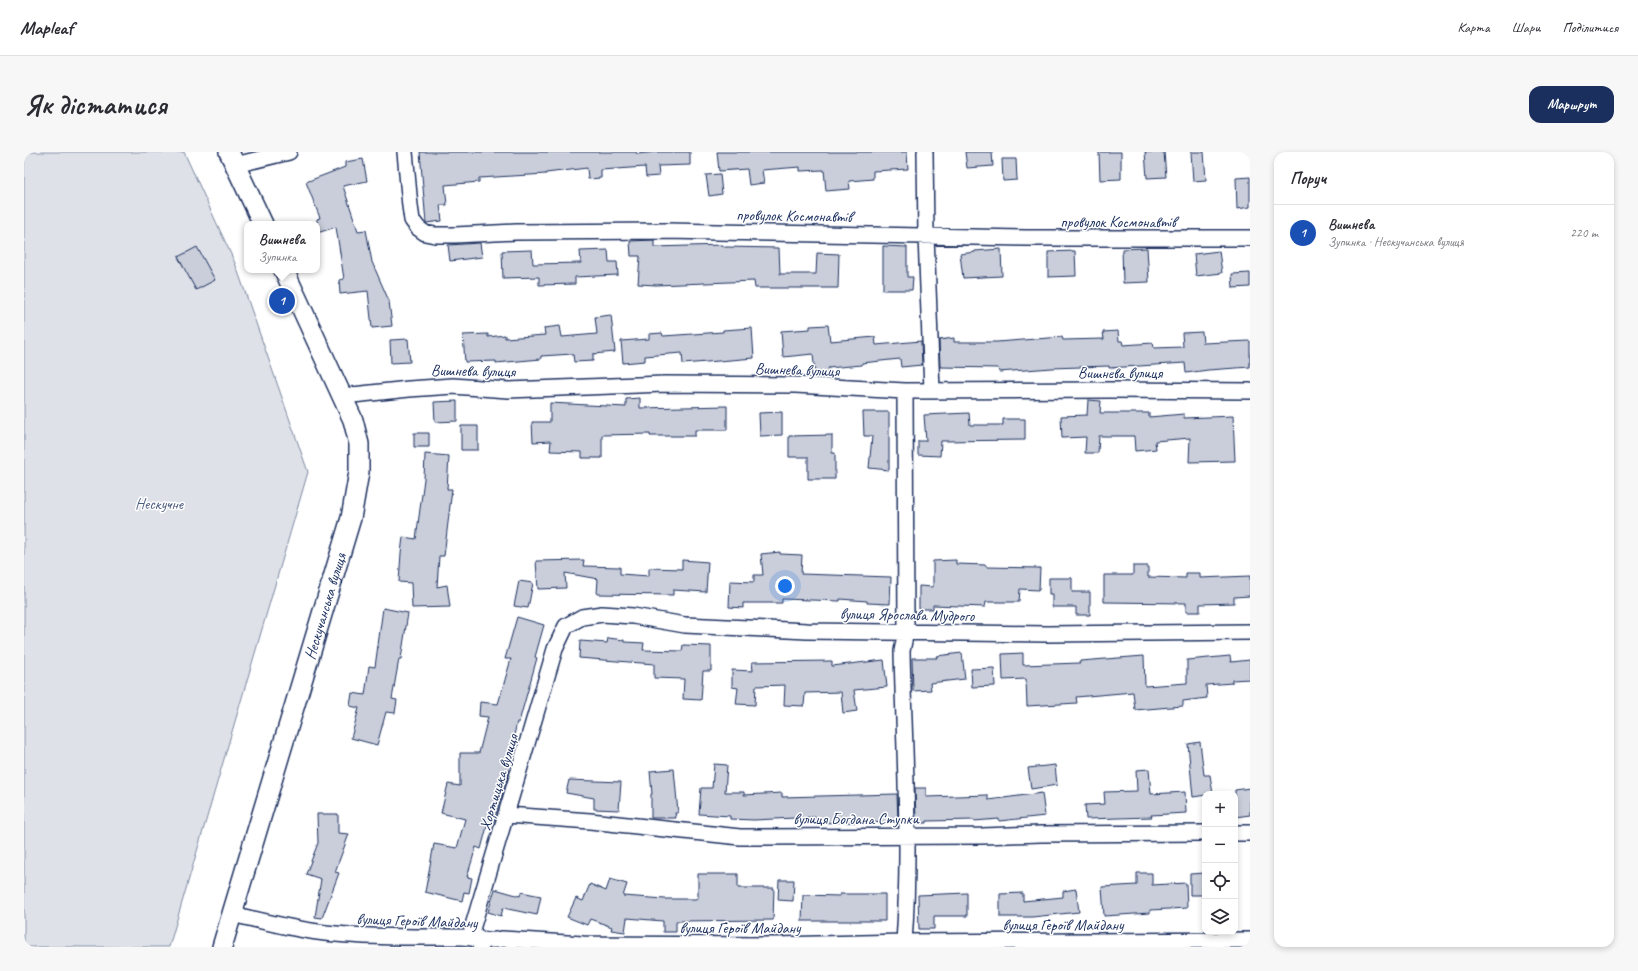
<!DOCTYPE html>
<html lang="uk">
<meta charset="utf-8">
<style>
:root{--surface:#fff;--page:#f7f7f7;--text:#2b2b33;--muted:#7c7c81;--line:#e1e1e2;--accent:#1b2f5e}
body{margin:0;font-family:Caveat,sans-serif;background:var(--page);color:var(--text)}
.controls{position:absolute;right:12px;bottom:12px;display:grid;overflow:hidden;border-radius:8px;box-shadow:0 2px 6px #0003}
.controls button{width:36px;height:36px;display:grid;place-items:center;padding:0;border:0;border-bottom:1px solid var(--line);background:var(--surface);color:var(--text);font:20px sans-serif}
.you{position:absolute;left:761px;top:434px;width:14px;height:14px;margin:-10px;border:3px solid #fff;border-radius:50%;background:#1a73e8;box-shadow:0 0 0 6px #1a73e833}
.badge{display:grid;place-items:center;width:26px;height:26px;border-radius:50%;background:var(--accent);color:#fff;font-size:13px;font-weight:700}
.pin{position:absolute;translate:-50% -50%;border:2px solid #fff;box-shadow:0 1px 4px #0006}
.popup{position:absolute;left:220px;top:69px;width:76px;height:52px;box-sizing:border-box;display:grid;place-content:center;border-radius:8px;background:var(--surface);filter:drop-shadow(0 1px 3px #0005);font-size:13px;white-space:nowrap;color:var(--muted)}
.popup b{font-size:15px;color:var(--text)}
.popup::after{content:'';position:absolute;left:50%;top:100%;margin-left:-8px;border:8px solid transparent;border-top-color:var(--surface)}
.list{margin:0;padding:0;list-style:none}
h2{display:flex;justify-content:space-between;align-items:center;height:52px;margin:0;padding:0 16px;font-size:17px}
h2 small{font-size:13px;font-weight:400;color:var(--muted)}
.list li{display:grid;grid-template-columns:26px 1fr auto;gap:12px;align-items:center;box-sizing:border-box;height:56px;padding:0 16px;border-top:1px solid var(--line)}
.list b{display:block;font-size:15px;white-space:nowrap}
.list p{margin:0;font-size:13px;white-space:nowrap;color:var(--muted)}
.list em{font-size:13px;font-style:normal;color:var(--muted)}
.icon{flex:none;width:22px;height:22px;fill:none;stroke:currentColor;stroke-width:2;stroke-linecap:round;stroke-linejoin:round}
.map{position:relative;flex:none;width:1226px;height:795px;overflow:hidden;border-radius:12px}
header{display:flex;align-items:center;gap:24px;box-sizing:border-box;height:56px;padding:0 20px;background:var(--surface);border-bottom:1px solid var(--line)}
header strong{font-size:19px}
nav{display:flex;gap:22px;margin-inline-start:auto;font-size:14px}
.intro{display:flex;align-items:center;justify-content:space-between;box-sizing:border-box;height:96px;padding:0 24px}
h1{margin:0;font-size:28px}
.button{padding:10px 18px;border-radius:12px;background:var(--accent);color:#fff;font-size:14px;font-weight:700}
main{display:flex;gap:24px;padding:0 24px}
aside{flex:1;background:var(--surface);border-radius:12px;box-shadow:0 2px 6px #0003}
.map>svg:first-child{display:block}
.green{fill:#dee1e7;stroke:#7c88a2}
.building{fill:#caceda;stroke:#1b2f5e}
.lines{fill:none;stroke-linecap:round;stroke-linejoin:round}
.minor-casing{stroke:#1b2f5e;stroke-width:18}
.tertiary-casing{stroke:#1b2f5e;stroke-width:22}
.minor{stroke:#fff;stroke-width:15}
.tertiary{stroke:#fff;stroke-width:19}
.labels{text-anchor:middle;stroke-width:3;stroke-linejoin:round;paint-order:stroke}
.street-label{font-size:16px;fill:#1b2f5e;stroke:#fff}
.park-label{font-size:16px;fill:#4c5c80;stroke:#fff}
</style>
<header>
<strong>Mapleaf</strong>
<nav><a>Карта</a><a>Шари</a><a>Поділитися</a></nav>
</header>
<div class="intro"><h1>Як дістатися</h1><a class="button">Маршрут</a></div>
<main>
<div class="map">
<svg width="1226" height="795" viewBox="0 0 1226 795">
<rect width="100%" height="100%" fill="#fff"/>
<filter id="ink" filterUnits="userSpaceOnUse"><feTurbulence type="fractalNoise" baseFrequency=".025" numOctaves="2"/><feDisplacementMap in="SourceGraphic" scale="8" xChannelSelector="R" yChannelSelector="G"/><feConvolveMatrix kernelMatrix="1 2 1 2 8 2 1 2 1" color-interpolation-filters="sRGB"/></filter>
<g filter="url(#ink)">
<path class="green" d="M 0,0 L 160,0 L 211,111 L 284,320 L 145,795 L 0,795 Z"/>
<path class="building" d="M 396,0 L 612,0 L 613,2 L 633,0 L 666,0 L 666,13 L 634,14 L 635,24 L 622,25 L 621,15 L 577,18 L 577,26 L 564,27 L 563,16 L 522,21 L 522,22 L 455,26 L 455,30 L 421,33 L 423,53 L 416,53 L 418,69 L 402,71 Z
M 693,0 L 883,0 L 884,17 L 849,19 L 849,27 L 825,29 L 826,37 L 802,39 L 800,18 L 776,19 L 776,15 L 738,18 L 740,31 L 725,33 L 723,17 L 695,19 Z
M 941,0 L 968,0 L 969,14 L 943,16 Z
M 1075,0 L 1097,0 L 1097,27 L 1076,28 Z
M 1121,0 L 1140,0 L 1142,25 L 1123,26 Z
M 1167,0 L 1180,0 L 1182,28 L 1169,29 Z
M 339,7 L 343,29 L 319,34 L 334,79 L 342,78 L 348,110 L 365,149 L 368,174 L 348,176 L 344,139 L 316,142 L 315,128 L 320,127 L 312,75 L 293,81 L 293,67 L 296,66 L 282,30 L 321,15 L 321,10 Z
M 978,7 L 992,7 L 993,28 L 979,29 Z
M 696,22 L 698,42 L 685,44 L 682,23 Z
M 1226,25 L 1226,55 L 1213,57 L 1212,26 Z
M 630,88 L 630,95 L 699,93 L 700,95 L 755,96 L 756,122 L 792,122 L 793,101 L 815,102 L 814,136 L 731,136 L 730,129 L 632,133 L 614,132 L 616,104 L 607,104 L 606,89 Z
M 456,91 L 458,105 L 426,109 L 424,93 Z
M 859,94 L 883,95 L 883,125 L 889,125 L 888,138 L 859,138 Z
M 173,95 L 191,128 L 172,138 L 154,105 Z
M 1123,96 L 1125,130 L 1099,131 L 1098,97 Z
M 977,97 L 978,124 L 939,126 L 936,102 L 951,100 L 951,99 Z
M 508,98 L 509,112 L 557,111 L 556,99 L 584,98 L 585,110 L 593,110 L 594,123 L 551,125 L 551,132 L 515,133 L 515,125 L 479,126 L 478,99 Z
M 1051,99 L 1052,124 L 1024,125 L 1024,100 Z
M 1195,99 L 1198,121 L 1172,124 L 1170,102 Z
M 1226,121 L 1226,135 L 1209,136 L 1208,122 Z
M 587,163 L 591,200 L 569,202 L 569,209 L 550,210 L 549,202 L 517,204 L 517,207 L 472,211 L 472,209 L 441,210 L 439,183 L 464,182 L 464,185 L 481,183 L 481,186 L 521,183 L 520,176 L 536,174 L 538,185 L 573,182 L 571,165 Z
M 804,173 L 806,189 L 851,185 L 852,193 L 897,189 L 898,213 L 877,215 L 876,207 L 838,211 L 838,213 L 804,216 L 805,221 L 791,223 L 789,202 L 759,205 L 757,179 L 786,177 L 786,174 Z
M 728,176 L 730,206 L 659,212 L 658,201 L 621,204 L 621,209 L 599,211 L 597,189 L 625,187 L 625,182 L 638,181 L 639,184 L 699,180 L 699,178 Z
M 1094,179 L 1095,189 L 1098,189 L 1099,193 L 1129,191 L 1130,196 L 1159,195 L 1158,181 L 1178,180 L 1179,191 L 1226,189 L 1226,215 L 1184,218 L 1162,221 L 1161,211 L 1085,216 L 1085,214 L 1028,216 L 975,220 L 974,216 L 916,215 L 915,188 L 930,186 L 930,190 L 973,190 L 1038,185 L 1039,188 L 1080,187 L 1079,180 Z
M 384,187 L 386,210 L 367,211 L 366,188 Z
M 616,246 L 616,256 L 703,254 L 703,278 L 671,278 L 671,284 L 626,284 L 626,282 L 578,283 L 578,306 L 558,306 L 558,300 L 526,299 L 527,289 L 509,290 L 508,270 L 526,270 L 526,251 L 602,255 L 602,247 Z
M 1064,248 L 1077,249 L 1076,261 L 1125,261 L 1125,265 L 1160,262 L 1160,266 L 1209,264 L 1211,309 L 1165,310 L 1166,286 L 1131,289 L 1132,297 L 1111,299 L 1110,284 L 1075,284 L 1074,301 L 1061,301 L 1062,285 L 1038,286 L 1037,264 L 1063,263 Z
M 433,249 L 433,269 L 411,270 L 410,250 Z
M 758,260 L 758,283 L 736,284 L 735,261 Z
M 839,260 L 865,260 L 865,318 L 845,316 L 848,284 L 840,284 Z
M 945,261 L 946,273 L 979,273 L 979,267 L 1001,267 L 1001,288 L 917,289 L 916,304 L 894,303 L 894,289 L 902,289 L 900,263 Z
M 437,274 L 454,274 L 454,298 L 437,298 Z
M 390,281 L 405,281 L 405,295 L 390,295 Z
M 808,283 L 808,301 L 811,301 L 811,327 L 784,327 L 784,305 L 765,305 L 765,284 Z
M 401,302 L 425,304 L 423,337 L 428,337 L 420,404 L 415,404 L 413,435 L 423,433 L 426,455 L 388,456 L 387,431 L 375,430 L 377,401 L 379,385 L 392,387 L 400,327 Z
M 756,400 L 756,402 L 778,403 L 777,422 L 867,425 L 866,452 L 843,451 L 843,449 L 816,447 L 816,449 L 758,447 L 758,451 L 719,451 L 719,456 L 705,455 L 706,429 L 730,430 L 730,423 L 739,423 L 737,402 Z
M 560,408 L 559,414 L 596,415 L 596,422 L 625,424 L 625,416 L 658,417 L 658,408 L 684,410 L 682,440 L 649,438 L 649,443 L 573,442 L 574,427 L 541,421 L 542,436 L 514,437 L 512,409 Z
M 932,408 L 932,412 L 962,413 L 962,415 L 1016,416 L 1015,438 L 996,437 L 995,450 L 962,450 L 961,455 L 909,453 L 909,457 L 895,457 L 895,434 L 909,435 L 909,409 Z
M 1109,414 L 1124,414 L 1124,425 L 1162,426 L 1162,421 L 1176,421 L 1176,426 L 1226,424 L 1226,444 L 1210,445 L 1210,451 L 1176,452 L 1176,460 L 1162,460 L 1162,451 L 1080,450 L 1080,423 L 1109,423 Z
M 1025,426 L 1048,426 L 1048,440 L 1066,440 L 1066,463 L 1052,463 L 1052,455 L 1028,455 L 1028,442 L 1025,442 Z
M 495,429 L 509,431 L 504,456 L 490,454 Z
M 359,456 L 384,461 L 377,507 L 375,507 L 368,547 L 373,548 L 371,561 L 362,560 L 353,593 L 327,586 L 335,556 L 326,554 L 328,541 L 341,543 L 345,514 L 351,515 Z
M 493,465 L 520,473 L 511,505 L 513,506 L 495,570 L 493,570 L 484,610 L 488,611 L 469,672 L 464,671 L 457,697 L 452,695 L 443,725 L 448,726 L 445,741 L 440,740 L 438,749 L 401,740 L 410,692 L 433,696 L 441,667 L 417,661 L 424,632 L 436,634 L 436,601 L 455,601 L 464,565 L 455,564 L 456,550 L 474,552 L 487,507 L 481,507 Z
M 584,486 L 600,488 L 600,490 L 620,491 L 619,498 L 658,499 L 659,493 L 687,494 L 687,519 L 679,519 L 677,548 L 659,547 L 660,527 L 630,526 L 630,512 L 555,506 L 556,489 L 583,491 Z
M 938,501 L 941,527 L 906,531 L 907,538 L 889,539 L 888,506 L 913,506 L 912,504 Z
M 999,501 L 999,513 L 1056,511 L 1056,509 L 1120,504 L 1121,534 L 1163,531 L 1163,508 L 1206,504 L 1207,510 L 1226,508 L 1226,527 L 1208,528 L 1208,531 L 1182,533 L 1183,546 L 1159,549 L 1159,554 L 1111,558 L 1109,540 L 1052,545 L 1053,551 L 1003,554 L 1002,527 L 979,528 L 978,502 Z
M 860,508 L 863,535 L 830,538 L 833,559 L 819,561 L 817,540 L 781,541 L 780,554 L 760,553 L 761,533 L 732,534 L 731,553 L 712,552 L 714,536 L 708,535 L 708,518 L 729,519 L 728,510 L 808,509 L 808,514 Z
M 970,516 L 971,534 L 948,535 L 947,517 Z
M 1176,590 L 1180,623 L 1186,623 L 1189,642 L 1169,645 L 1164,592 Z
M 690,612 L 703,613 L 701,640 L 720,640 L 720,643 L 758,641 L 758,645 L 873,642 L 874,670 L 837,671 L 837,670 L 791,671 L 791,665 L 730,668 L 706,667 L 706,664 L 675,662 L 677,636 L 688,636 Z
M 1031,613 L 1033,633 L 1007,637 L 1004,616 Z
M 650,617 L 654,661 L 651,661 L 652,666 L 627,666 L 627,642 L 628,642 L 626,619 Z
M 1125,617 L 1127,642 L 1161,640 L 1162,661 L 1127,663 L 1128,665 L 1062,667 L 1061,653 L 1081,652 L 1080,640 L 1113,639 L 1112,618 Z
M 545,628 L 597,630 L 595,658 L 570,657 L 570,646 L 542,641 Z
M 891,636 L 902,636 L 902,645 L 964,643 L 964,648 L 1018,641 L 1021,664 L 975,669 L 975,667 L 950,669 L 950,668 L 903,669 L 903,671 L 892,671 Z
M 1226,636 L 1226,663 L 1211,665 L 1211,638 Z
M 293,662 L 314,662 L 314,681 L 325,682 L 311,720 L 315,721 L 298,766 L 291,765 L 297,727 L 282,722 L 294,691 Z
M 1113,721 L 1128,721 L 1128,733 L 1162,731 L 1163,756 L 1126,758 L 1126,761 L 1080,764 L 1078,735 L 1113,733 Z
M 1181,721 L 1181,743 L 1166,743 L 1166,722 Z
M 674,722 L 714,722 L 714,736 L 750,736 L 749,768 L 652,769 L 652,780 L 639,780 L 639,769 L 603,766 L 601,780 L 587,778 L 588,775 L 566,767 L 563,773 L 543,765 L 552,746 L 559,749 L 566,732 L 582,739 L 586,727 L 603,732 L 599,744 L 641,747 L 671,747 L 674,746 Z
M 755,728 L 770,728 L 769,749 L 754,748 Z
M 471,737 L 496,744 L 497,740 L 517,744 L 513,763 L 479,756 L 477,764 L 464,760 Z
M 1052,737 L 1055,760 L 1008,765 L 976,765 L 976,742 L 999,741 L 999,749 L 1039,745 L 1039,739 Z
M 943,741 L 943,764 L 910,764 L 910,777 L 895,777 L 894,743 Z
M 816,742 L 861,742 L 861,769 L 778,769 L 779,743 L 816,744 Z"/>
<g class="lines">
<g class="minor-casing">
<path id="minor" d="M 381,0 L 386,54 L 388,68 L 394,76 L 401,81 L 411,83 L 431,83 L 492,80 L 642,79 L 1002,86 L 1226,86
M 901,0 L 902,84 L 908,238
M 211,13 L 265,0
M 319,244 L 385,237 L 429,234 L 484,238 L 640,232 L 771,233 L 881,239 L 1086,238 L 1226,239
M 483,663 L 566,669 L 716,685 L 958,684 L 1017,682 L 1181,681
M 1211,681 L 1226,681
M 208,762 C 242,770 277,779 312,782 C 354,786 395,785 437,785 C 451,785 464,791 478,787 L 559,792 L 752,793 L 880,790 L 1226,788
M 880,790 C 887,694 880,595 878,499 L 882,479 L 881,239
M 457,795 L 448,777 L 531,497 L 542,474 L 558,465 L 578,462 L 609,464 L 661,473 L 783,479 L 1023,482 L 1226,480"/>
</g>
<g class="tertiary-casing">
<g id="tertiary">
<path d="M 205,0 L 239,72"/>
<path id="s1" d="M 198,795 L 327,366 L 335,320 L 335,292 L 329,268 L 260,118"/>
</g>
</g>
<use href="#minor" class="minor"/>
<use href="#tertiary" class="tertiary"/>
</g>
</g>
<g class="labels">
<g class="street-label">
<text transform="translate(770 63) rotate(1)" y="6">провулок Космонавтів</text>
<text x="1094" y="75">провулок Космонавтів</text>
<text transform="translate(773 217) rotate(2)" y="6">Вишнева вулиця</text>
<text transform="translate(449 218) rotate(1)" y="6">Вишнева вулиця</text>
<text x="1096" y="226">Вишнева вулиця</text>
<text dy="6" stroke="none"><textPath href="#s1" startOffset="356">Нескучанська вулиця</textPath></text>
<text transform="translate(883 462) rotate(1)" y="6">вулиця Ярослава Мудрого</text>
<text transform="translate(474 630) rotate(-73)" y="6">Хортицька вулиця</text>
<text x="832" y="672">вулиця Богдана Ступки</text>
<text transform="translate(393 768) rotate(2)" y="6">вулиця Героїв Майдану</text>
<text x="1039" y="778">вулиця Героїв Майдану</text>
<text x="716" y="781">вулиця Героїв Майдану</text>
</g>
<g class="park-label">
<text x="135" y="357">Нескучне</text>
</g>
</g>
</svg>
<div class="controls">
<button>+</button>
<button>−</button>
<button><svg class="icon" aria-label="locate" viewBox="0 0 24 24"><circle cx="12" cy="12" r="6"/><path d="M12 2v4M12 18v4M2 12h4M18 12h4"/></svg></button>
<button><svg class="icon" aria-label="layers" viewBox="0 0 24 24"><path d="M12 4l9 5-9 5-9-5zM3 14l9 5 9-5"/></svg></button>
</div>
<div class="you"></div>
<div class="pin badge" style="left:258px;top:149px;background:#1a4fb4">1</div>
<div class="popup"><b>Вишнева</b>Зупинка</div>
</div>
<aside>
<h2>Поруч<small></small></h2>
<ul class="list">
<li><span class="badge" style="background:#1a4fb4">1</span><div><b>Вишнева</b><p>Зупинка · Нескучанська вулиця</p></div><em>220 m</em></li>
</ul>
</aside>
</main>
